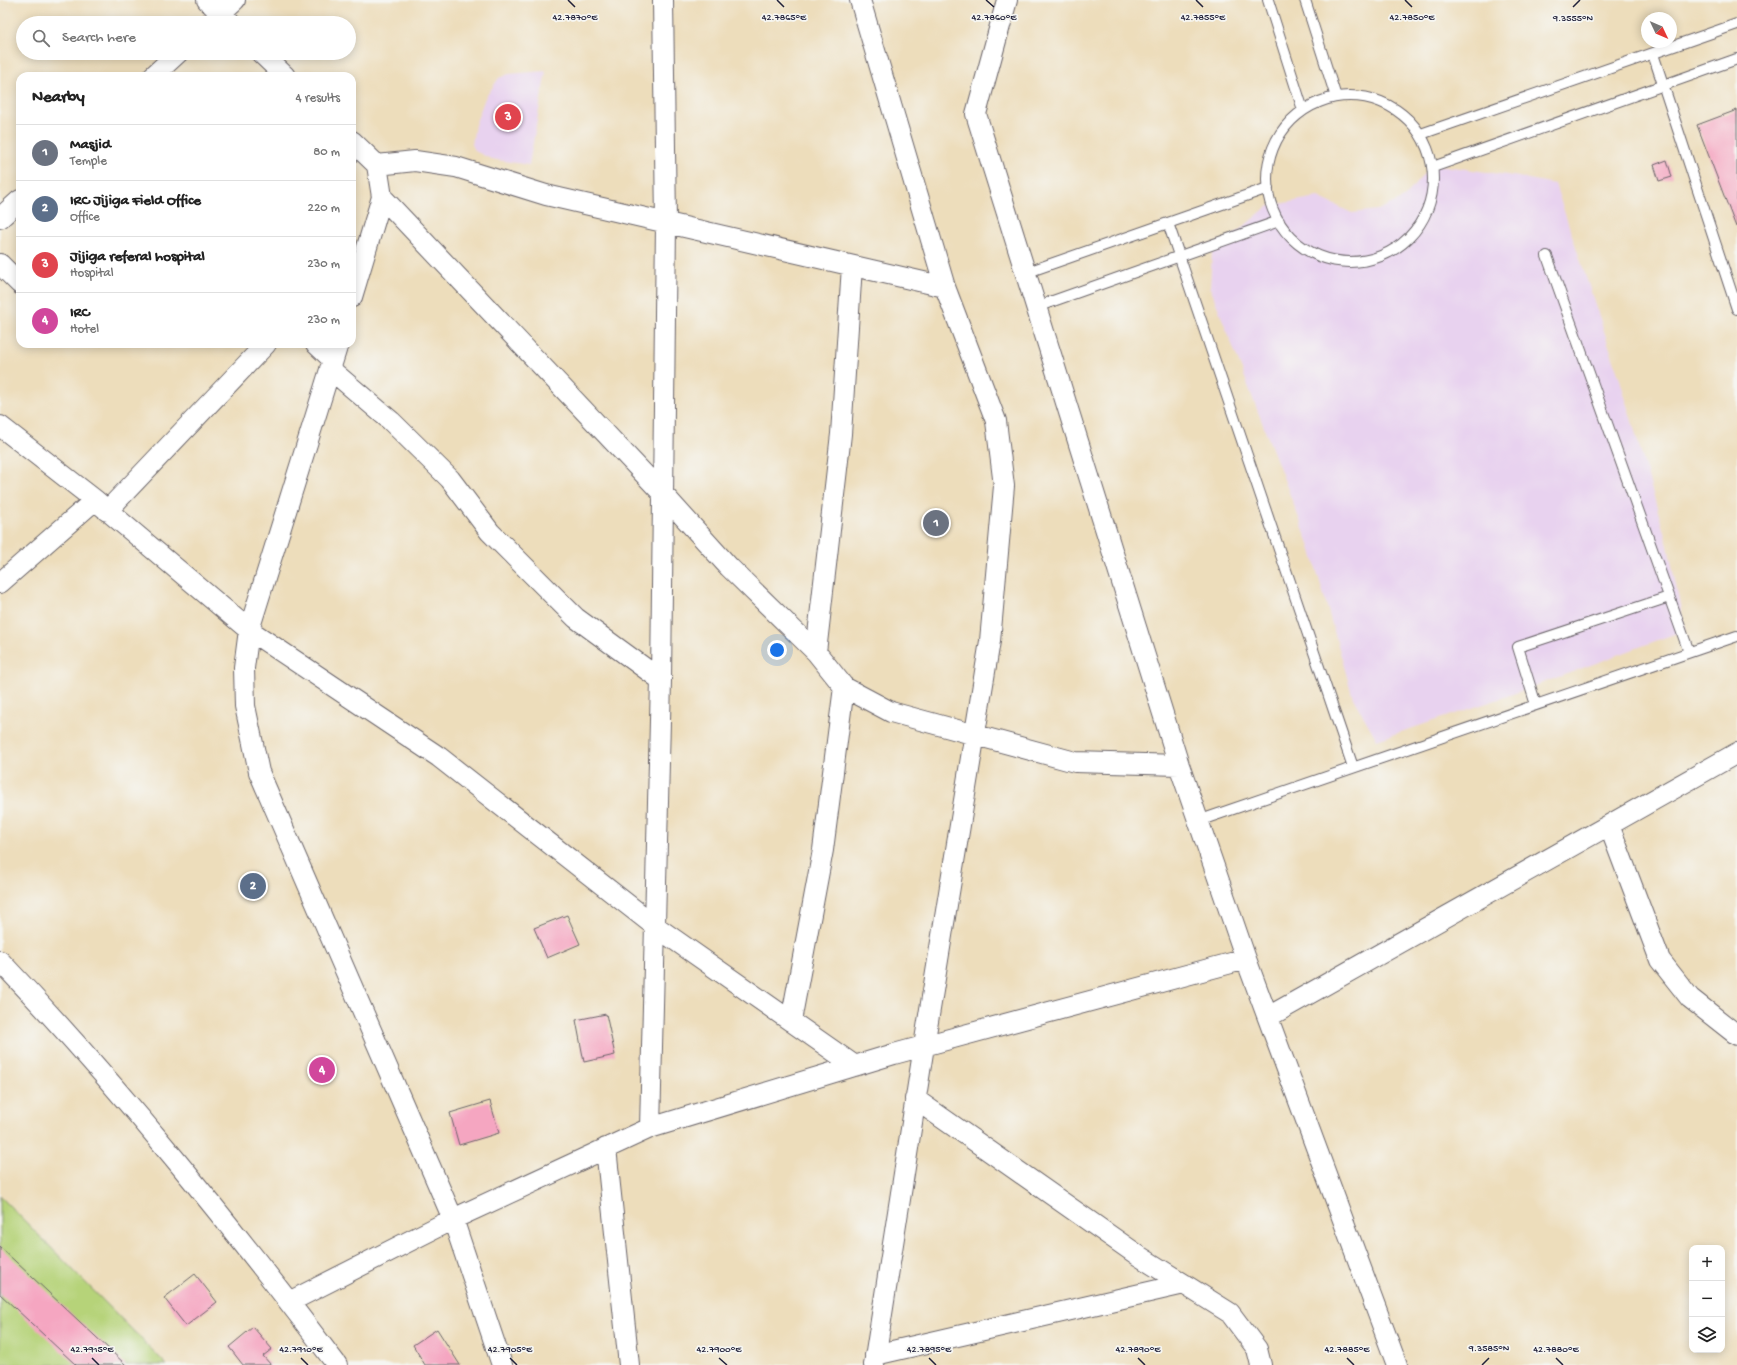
<!DOCTYPE html>
<meta charset="utf-8">
<style>
:root{--surface:#fff;--page:#f6f6f6;--text:#222;--muted:#767676;--line:#e0e0e0;--accent:#1f6fb2}
body{margin:0;font-family:"Gochi Hand",sans-serif;background:var(--page);color:var(--text)}
.controls{position:absolute;right:12px;bottom:12px;display:grid;overflow:hidden;border-radius:8px;box-shadow:0 2px 10px #0003}
.controls button{width:36px;height:36px;display:grid;place-items:center;padding:0;border:0;border-bottom:1px solid var(--line);background:var(--surface);color:var(--text);font:20px sans-serif}
.compass{position:absolute;left:1641px;top:12px;width:36px;height:36px;border-radius:50%;background:var(--surface);box-shadow:0 2px 10px #0003;rotate:134deg}
.you{position:absolute;left:777px;top:650px;width:14px;height:14px;margin:-10px;border:3px solid #fff;border-radius:50%;background:#1a73e8;box-shadow:0 0 0 6px #1a73e833}
.badge{display:grid;place-items:center;width:26px;height:26px;border-radius:50%;background:var(--accent);color:#fff;font-size:13px;font-weight:700}
.pin{position:absolute;translate:-50% -50%;border:2px solid #fff;box-shadow:0 1px 4px #0006}
.list{margin:0;padding:0;list-style:none}
h2{display:flex;justify-content:space-between;align-items:center;height:52px;margin:0;padding:0 16px;font-size:17px}
h2 small{font-size:13px;font-weight:400;color:var(--muted)}
.list li{display:grid;grid-template-columns:26px 1fr auto;gap:12px;align-items:center;box-sizing:border-box;height:56px;padding:0 16px;border-top:1px solid var(--line)}
.list b{display:block;font-size:15px;white-space:nowrap}
.list p{margin:0;font-size:13px;white-space:nowrap;color:var(--muted)}
.list em{font-size:13px;font-style:normal;color:var(--muted)}
.icon{flex:none;width:22px;height:22px;fill:none;stroke:currentColor;stroke-width:2;stroke-linecap:round;stroke-linejoin:round}
.map{position:relative;flex:none;width:1737px;height:1365px;overflow:hidden}
.search{position:absolute;background:var(--surface);box-shadow:0 2px 10px #0003;left:16px;top:16px;width:340px;height:44px;display:flex;align-items:center;gap:10px;box-sizing:border-box;padding:0 14px;border-radius:22px;color:var(--muted);font-size:15px}
.panel{position:absolute;background:var(--surface);box-shadow:0 2px 10px #0003;left:16px;top:72px;width:340px;height:276px;border-radius:12px}
.map>svg:first-child{display:block}
.built{fill:#e8d2ef}
.green{fill:#b6d379;stroke:#6c7a5a}
.building{fill:#f5a6c1}
.lines{fill:none;stroke-linecap:round;stroke-linejoin:round}
.lane-casing{stroke:#696368;stroke-width:12}
.street-casing{stroke:#696368;stroke-width:22}
.lane{stroke:#fff;stroke-width:10}
.street{stroke:#fff;stroke-width:20}
.ticks{fill:none;stroke:#22223b;stroke-width:1.5}
.ticks-label{font-size:10px;text-anchor:middle;fill:#22223b;stroke:#f6f6f2;stroke-width:3.5;stroke-linejoin:round;paint-order:stroke}
</style>
<div class="map">
<svg width="1737" height="1365" viewBox="0 0 1737 1365">
<rect width="100%" height="100%" fill="#f6f6f2"/>
<filter id="ink" filterUnits="userSpaceOnUse"><feTurbulence type="fractalNoise" baseFrequency=".025" numOctaves="2"/><feDisplacementMap in="SourceGraphic" scale="8" xChannelSelector="R" yChannelSelector="G"/><feConvolveMatrix kernelMatrix="1 2 1 2 8 2 1 2 1" color-interpolation-filters="sRGB"/></filter>
<filter id="wash" filterUnits="userSpaceOnUse"><feTurbulence type="fractalNoise" baseFrequency=".012" numOctaves="4" result="noise"/><feDisplacementMap in="SourceGraphic" scale="16" xChannelSelector="R" yChannelSelector="G"/><feGaussianBlur stdDeviation="0.9" result="paint"/><feColorMatrix in="noise" values="0 0 0 0 0 0 0 0 0 0 0 0 0 0 0 0 0 1.4 0 .05"/><feComposite in="paint" operator="in"/></filter>
<g filter="url(#wash)">
<rect width="100%" height="100%" fill="#edddbb"/>
<path class="built" d="M 546,71 L 529,165 L 491,159 L 475,151 L 472,144 L 475,125 L 485,98 L 499,78 L 509,74 Z
M 1432,164 L 1513,176 L 1555,184 L 1619,376 L 1668,546 L 1685,630 L 1502,698 L 1377,740 L 1353,698 L 1310,547 L 1210,287 L 1212,253 L 1268,206 L 1318,197 L 1352,213 L 1378,210 L 1404,198 Z"/>
<path class="green" d="M 0,1196 L 167,1365 L 0,1365 Z"/>
<g id="blocks">
<path class="building" d="M 1737,110 L 1737,227 L 1736,227 L 1697,125 Z
M 1667,160 L 1672,177 L 1659,181 L 1654,165 Z
M 567,915 L 580,944 L 547,958 L 534,928 Z
M 606,1014 L 615,1055 L 584,1062 L 576,1020 Z
M 490,1101 L 499,1133 L 459,1145 L 450,1113 Z
M 0,1247 L 126,1365 L 76,1365 L 0,1294 Z
M 195,1274 L 217,1302 L 186,1326 L 164,1298 Z
M 253,1327 L 272,1349 L 263,1356 L 271,1365 L 243,1365 L 229,1347 Z
M 437,1329 L 460,1365 L 425,1365 L 413,1345 Z"/>
</g>
</g>
<g filter="url(#ink)">
<use href="#blocks" fill-opacity="0" stroke="#696368" stroke-width="1"/>
<g class="lines">
<g class="lane-casing">
<path id="lane" d="M 1268,0 L 1303,110
M 1305,0 L 1336,97
M 1653,54 L 1737,309
M1267 179a83 83 0 1 1 166 0a83 83 0 1 1-166 0Z
M 1421,134 L 1737,24
M 1433,167 L 1737,59
M 1168,223 L 1353,767
M 1547,256 L 1689,652
M 1025,273 L 1268,188
M 1036,307 L 1279,221
M 1536,705 L 1518,647 L 1669,597
M 1198,821 L 1737,636"/>
</g>
<g class="street-casing">
<path id="street" d="M 207,0 L 230,22
M 860,0 L 945,287 L 996,421 L 1004,486 L 990,641 L 924,1046 L 874,1365
M 1007,0 L 976,114 L 1179,765 L 1246,959 L 1397,1365
M 210,23 L 235,0
M 261,53 L 285,76
M 153,76 L 178,53
M 352,141 L 377,165 L 382,197 L 352,297
M 377,165 L 415,161 L 456,167 L 546,195 L 945,287
M 382,197 L 663,494 L 729,567 L 816,652 L 844,687 L 891,712 L 1075,762 L 1179,765
M 0,218 L 20,200
M 0,264 L 20,284
M 316,344 L 333,360
M 338,344 L 249,630 L 244,668 L 245,706 L 259,772 L 453,1219 L 502,1365
M 330,369 L 391,421 L 450,479 L 490,532 L 576,618 L 661,680
M 0,426 L 95,500 L 249,630 L 439,757 L 655,926 L 855,1066
M 107,511 L 266,344
M 0,583 L 95,500
M 816,652 L 841,434 L 852,266
M 1609,825 L 1660,960 L 1690,998 L 1737,1035
M 0,961 C 121,1088 231,1225 337,1365
M 1268,1017 L 1737,753
M 791,1021 L 823,850 L 844,687
M 915,1099 L 1139,1256 L 1230,1313 L 1257,1349 L 1261,1365
M 650,1128 L 661,680 L 666,223 L 663,0
M 606,1148 L 629,1365
M 289,1302 L 453,1219 L 650,1128 L 894,1054 L 1246,959
M 875,1355 L 1184,1284"/>
</g>
<use href="#lane" class="lane"/>
<use href="#street" class="street"/>
</g>
</g>
<path class="ticks" d="M 568,0 L 575,7M 777,0 L 784,7M 986,0 L 994,7M 1196,0 L 1203,7M 1405,0 L 1412,7M 1573,7 L 1580,0M 92,1358 L 99,1365M 301,1358 L 308,1365M 510,1358 L 517,1365M 719,1358 L 727,1365M 929,1358 L 936,1365M 1138,1358 L 1145,1365M 1347,1358 L 1354,1365M 1556,1358 L 1563,1365M 1482,1365 L 1489,1358"/>
<g class="ticks-label">
<text x="784" y="20">42.7865°E</text>
<text x="994" y="20">42.7860°E</text>
<text x="1203" y="20">42.7855°E</text>
<text x="1412" y="20">42.7850°E</text>
<text x="575" y="20">42.7870°E</text>
<text x="1573" y="21">9.3555°N</text>
<text x="1489" y="1351">9.3585°N</text>
<text x="92" y="1352">42.7915°E</text>
<text x="301" y="1352">42.7910°E</text>
<text x="510" y="1352">42.7905°E</text>
<text x="719" y="1352">42.7900°E</text>
<text x="929" y="1352">42.7895°E</text>
<text x="1138" y="1352">42.7890°E</text>
<text x="1347" y="1352">42.7885°E</text>
<text x="1556" y="1352">42.7880°E</text>
</g>
</svg>
<div class="controls">
<button>+</button>
<button>−</button>
<button><svg class="icon" aria-label="layers" viewBox="0 0 24 24"><path d="M12 4l9 5-9 5-9-5zM3 14l9 5 9-5"/></svg></button>
</div>
<svg class="compass" viewBox="-18 -18 36 36"><path d="M0-13l5 13h-10z" fill="#e53935"/><path d="M0 13l5-13h-10z" fill="#767676"/></svg>
<div class="you"></div>
<div class="pin badge" style="left:936px;top:523px;background:#6b7280">1</div>
<div class="pin badge" style="left:253px;top:886px;background:#5c6f8a">2</div>
<div class="pin badge" style="left:508px;top:117px;background:#e0444e">3</div>
<div class="pin badge" style="left:322px;top:1070px;background:#d1479c">4</div>
<div class="search"><svg class="icon" aria-label="search" viewBox="0 0 24 24"><circle cx="10" cy="10" r="6"/><path d="M15 15l6 6"/></svg>Search here</div>
<section class="panel">
<h2>Nearby<small>4 results</small></h2>
<ul class="list">
<li><span class="badge" style="background:#6b7280">1</span><div><b>Masjid</b><p>Temple</p></div><em>80 m</em></li>
<li><span class="badge" style="background:#5c6f8a">2</span><div><b>IRC Jijiga Field Office</b><p>Office</p></div><em>220 m</em></li>
<li><span class="badge" style="background:#e0444e">3</span><div><b>Jijiga referal hospital</b><p>Hospital</p></div><em>230 m</em></li>
<li><span class="badge" style="background:#d1479c">4</span><div><b>IRC</b><p>Hotel</p></div><em>230 m</em></li>
</ul>
</section>
</div>
